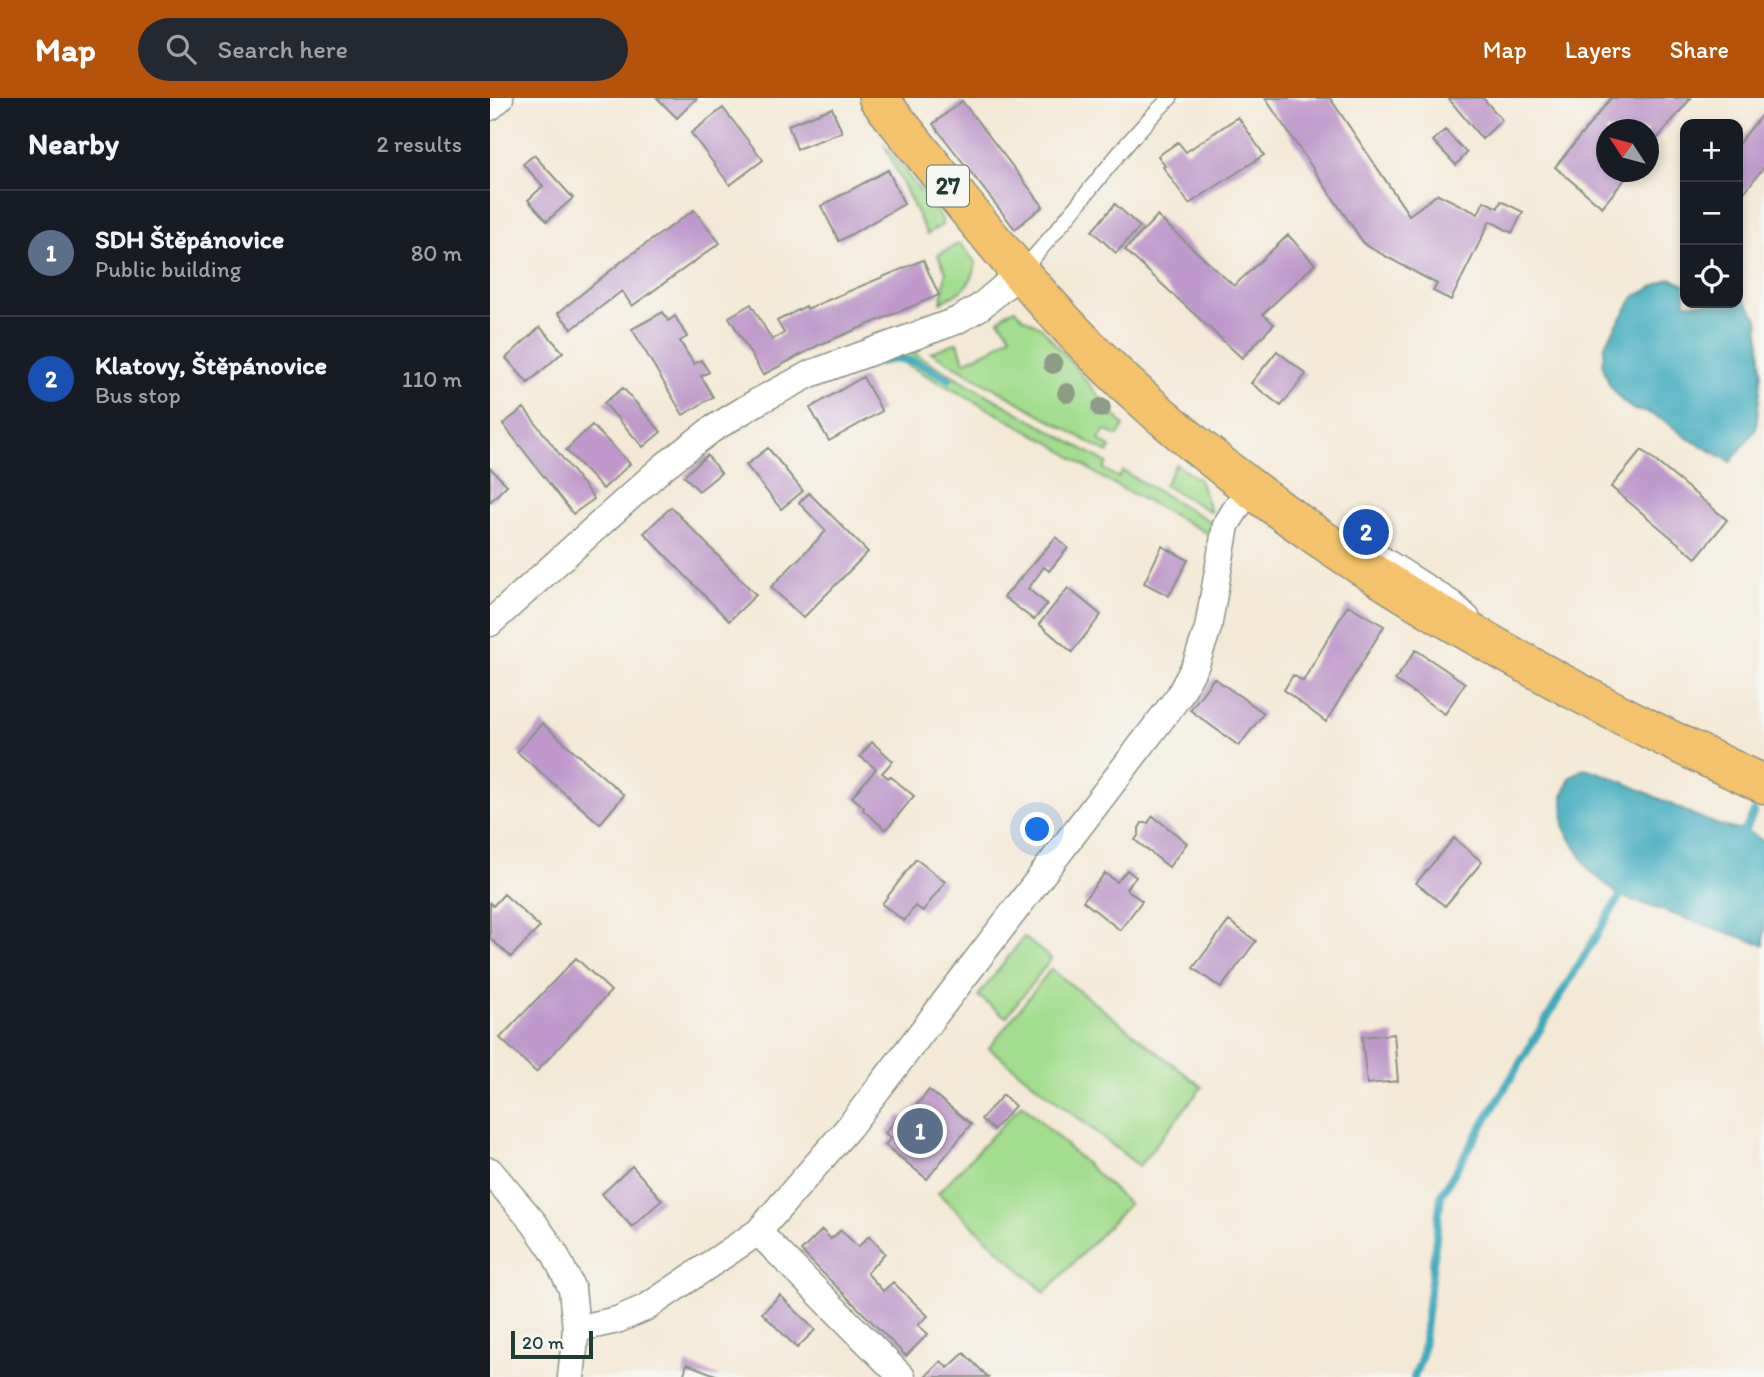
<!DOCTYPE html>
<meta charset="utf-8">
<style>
:root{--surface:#171b24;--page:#242831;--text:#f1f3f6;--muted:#9ea1a6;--line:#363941;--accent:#b45309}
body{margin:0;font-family:Itim,sans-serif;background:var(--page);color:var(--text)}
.controls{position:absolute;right:21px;top:21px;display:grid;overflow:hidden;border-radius:14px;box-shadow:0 4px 10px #0003}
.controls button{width:63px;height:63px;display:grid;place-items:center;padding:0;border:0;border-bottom:2px solid var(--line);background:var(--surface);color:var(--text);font:35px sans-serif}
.compass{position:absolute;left:1106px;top:21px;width:63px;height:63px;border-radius:50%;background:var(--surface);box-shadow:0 4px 10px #0003;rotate:306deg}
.scale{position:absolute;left:21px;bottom:18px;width:82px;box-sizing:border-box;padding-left:7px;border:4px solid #1f3d34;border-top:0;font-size:19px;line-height:24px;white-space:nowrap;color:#1f3d34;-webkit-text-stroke:5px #f6f6f2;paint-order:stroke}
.you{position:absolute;left:548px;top:732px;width:24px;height:24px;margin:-18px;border:5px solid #fff;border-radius:50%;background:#1a73e8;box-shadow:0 0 0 10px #1a73e833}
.badge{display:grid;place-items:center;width:46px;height:46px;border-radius:50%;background:var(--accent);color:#fff;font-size:23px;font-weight:700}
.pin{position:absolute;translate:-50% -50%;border:4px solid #fff;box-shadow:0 2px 7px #0006}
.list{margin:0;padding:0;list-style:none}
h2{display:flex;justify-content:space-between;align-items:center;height:91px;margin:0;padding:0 28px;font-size:30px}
h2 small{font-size:23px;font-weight:400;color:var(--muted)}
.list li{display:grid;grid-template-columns:46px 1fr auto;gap:21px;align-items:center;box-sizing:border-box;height:126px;padding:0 28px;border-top:2px solid var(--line)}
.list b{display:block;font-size:26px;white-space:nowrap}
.list p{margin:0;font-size:23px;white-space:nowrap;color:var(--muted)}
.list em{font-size:23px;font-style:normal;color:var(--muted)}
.icon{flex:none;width:38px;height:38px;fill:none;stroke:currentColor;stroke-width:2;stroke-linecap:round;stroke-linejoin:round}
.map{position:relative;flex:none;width:1274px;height:1279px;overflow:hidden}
header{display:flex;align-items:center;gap:42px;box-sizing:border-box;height:98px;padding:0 35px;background:var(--accent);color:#fff}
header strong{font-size:33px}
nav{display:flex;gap:38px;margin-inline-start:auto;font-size:24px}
.search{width:490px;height:63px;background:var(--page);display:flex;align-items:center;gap:18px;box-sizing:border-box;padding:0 24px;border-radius:38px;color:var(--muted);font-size:26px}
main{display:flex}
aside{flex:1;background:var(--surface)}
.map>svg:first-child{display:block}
.green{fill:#a3dd8f;stroke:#618d62;stroke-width:2}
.water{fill:#3eabbd;stroke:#2e7478;stroke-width:2}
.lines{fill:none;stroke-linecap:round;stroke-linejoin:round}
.stream{stroke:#3eabbd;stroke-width:8}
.building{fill:#bf99cb}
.service-casing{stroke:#8a9385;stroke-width:17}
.minor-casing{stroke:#8a9385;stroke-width:29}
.primary-casing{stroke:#8a9385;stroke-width:41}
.service{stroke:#fff;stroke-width:14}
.minor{stroke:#fff;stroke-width:26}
.primary{stroke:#f3c26a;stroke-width:38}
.tree{fill:#8d9c87}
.labels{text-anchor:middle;stroke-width:5;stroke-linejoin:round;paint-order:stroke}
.shield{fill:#f6f6f2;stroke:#60746d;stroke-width:2}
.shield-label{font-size:24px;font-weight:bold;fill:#1f3d34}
</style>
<header>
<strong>Map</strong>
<div class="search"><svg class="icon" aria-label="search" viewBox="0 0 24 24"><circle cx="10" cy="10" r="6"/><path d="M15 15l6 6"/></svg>Search here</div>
<nav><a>Map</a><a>Layers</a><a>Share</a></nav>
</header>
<main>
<aside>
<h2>Nearby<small>2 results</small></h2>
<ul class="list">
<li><span class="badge" style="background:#5c6f8a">1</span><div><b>SDH Štěpánovice</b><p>Public building</p></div><em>80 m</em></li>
<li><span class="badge" style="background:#1a4fb4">2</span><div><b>Klatovy, Štěpánovice</b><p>Bus stop</p></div><em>110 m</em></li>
</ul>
</aside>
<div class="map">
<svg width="1274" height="1279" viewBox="0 0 1274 1279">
<rect width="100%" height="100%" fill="#f6f6f2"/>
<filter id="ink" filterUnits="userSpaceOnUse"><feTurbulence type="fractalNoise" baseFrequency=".0143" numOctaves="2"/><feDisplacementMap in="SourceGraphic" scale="14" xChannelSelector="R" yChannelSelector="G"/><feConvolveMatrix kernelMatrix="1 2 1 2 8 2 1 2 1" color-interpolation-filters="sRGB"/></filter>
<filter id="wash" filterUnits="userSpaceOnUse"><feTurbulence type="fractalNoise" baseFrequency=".00686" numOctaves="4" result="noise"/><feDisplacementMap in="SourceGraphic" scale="28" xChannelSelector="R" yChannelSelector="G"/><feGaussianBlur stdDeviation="1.57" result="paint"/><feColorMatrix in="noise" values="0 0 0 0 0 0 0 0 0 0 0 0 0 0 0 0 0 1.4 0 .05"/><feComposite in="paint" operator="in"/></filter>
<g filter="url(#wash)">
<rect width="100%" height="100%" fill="#f4e9d6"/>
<path class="green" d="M 393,45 L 452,121 L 452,127 L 437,136 Z
M 470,145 L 486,165 C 484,186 469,196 451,204 L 456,174 L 448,157 Z
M 525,211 L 534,220 L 552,230 L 634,328 L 628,338 L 615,332 L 609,342 L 621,350 L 618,355 L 441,254 L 468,244 L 474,264 L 502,251 L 521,237 L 509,222 L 516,215 Z
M 423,251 L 427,257 L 617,365 L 614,371 L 628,380 L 633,373 L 721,424 L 719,436 L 614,381 L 561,345 L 417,267 L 406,257 Z
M 686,366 L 709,382 L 721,414 L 674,387 Z
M 534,839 L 561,861 L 516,919 L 488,898 Z
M 561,871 L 712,989 L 649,1068 L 499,950 Z
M 532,1006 L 639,1106 L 555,1195 L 448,1095 Z"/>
<path class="water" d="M 1180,180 L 1195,187 L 1195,205 L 1248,205 L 1248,200 L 1254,201 L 1268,220 L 1272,272 L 1266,331 L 1241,364 L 1197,340 L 1175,323 L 1159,315 L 1144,312 L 1133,304 L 1119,286 L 1112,266 L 1115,246 L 1144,199 Z
M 1094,670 C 1142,683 1183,711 1229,727 C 1247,733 1258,730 1274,744 L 1274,847 L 1130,798 L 1099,772 L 1074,730 L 1073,699 L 1080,679 Z"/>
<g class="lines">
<path class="stream" d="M 390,264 C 418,256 435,268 459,281
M 1246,737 L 1255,732 L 1264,714
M 924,1279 L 932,1258 L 951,1097 L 1130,798 L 1139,794"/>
</g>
<g id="blocks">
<path class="building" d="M 167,0 L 207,0 L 187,20 Z
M 775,0 L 840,0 L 919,117 L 948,96 L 988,116 L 994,103 L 1008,110 L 1011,103 L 1033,114 L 1022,135 L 1000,123 L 961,202 L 943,193 L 947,186 L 875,147 Z
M 958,0 L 993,0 L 1012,22 L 992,41 Z
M 1121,0 L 1201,0 L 1158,52 L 1158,32 L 1116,32 L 1116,74 L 1141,74 L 1112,109 L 1065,69 Z
M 472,3 L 553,108 L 525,131 L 443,26 Z
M 233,10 L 273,62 L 240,87 L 201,35 Z
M 342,10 L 352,34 L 307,51 L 298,27 Z
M 1274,14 L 1274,69 L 1248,102 L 1248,46 Z
M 748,19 L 774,57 L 699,106 L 673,69 L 675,68 L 668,58 L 688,44 L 696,54 Z
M 955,32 L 977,55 L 966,67 L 943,43 Z
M 44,57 L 83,100 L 57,123 L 38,102 L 53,88 L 33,66 Z
M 398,72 L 414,106 L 349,143 L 331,108 Z
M 625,106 L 650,129 L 626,155 L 602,133 Z
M 204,112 L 230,145 L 142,208 L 132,193 L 82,231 L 68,215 L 136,160 Z
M 667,118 L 744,188 L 798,137 L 825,166 L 773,216 L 784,226 L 752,260 L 635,152 Z
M 433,162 L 449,197 L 329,247 L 273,277 L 239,219 L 261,206 L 282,242 L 294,235 L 287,223 L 316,208 L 317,211 Z
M 173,214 L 178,223 L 185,218 L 197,239 L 190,243 L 197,255 L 204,266 L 211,262 L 219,274 L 211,278 L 223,299 L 193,317 L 142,231 Z
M 50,229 L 73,254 L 38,285 L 16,260 Z
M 787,253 L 816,276 L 791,308 L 761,285 Z
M 373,279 L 392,313 L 339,343 L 320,310 Z
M 133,290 L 171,334 L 153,349 L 114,305 Z
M 34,310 L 104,401 L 83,416 L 13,326 Z
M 102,327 L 140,366 L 113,391 L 76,352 Z
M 278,350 L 313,393 L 291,411 L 256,367 Z
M 1152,352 L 1237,422 L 1206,460 L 1121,389 Z
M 217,357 L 231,375 L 209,393 L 194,378 Z
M 0,370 L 17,387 L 0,404 Z
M 319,395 L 378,454 L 313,520 L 281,489 L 336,433 L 309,405 Z
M 181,409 L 266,497 L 239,523 L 154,435 Z
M 566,439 L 578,450 L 559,473 L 554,469 L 538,491 L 557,506 L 544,522 L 514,499 Z
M 672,448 L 698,462 L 679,498 L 654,485 Z
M 578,490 L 611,517 L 582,554 L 549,526 Z
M 858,507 L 894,528 L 836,624 L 794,592 L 803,577 L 813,583 Z
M 926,552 L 975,585 L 955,616 L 905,582 Z
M 724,580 L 774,615 L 749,648 L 700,612 Z
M 52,625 L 134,697 L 110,726 L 27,654 Z
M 382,644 L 403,663 L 392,675 L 398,680 L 400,678 L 424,698 L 396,732 L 373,712 L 374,709 L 362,699 L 386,671 L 370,658 Z
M 663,718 L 697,745 L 679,769 L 645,742 L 649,736 L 649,730 L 652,725 L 658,725 Z
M 964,740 L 992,764 L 955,808 L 926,785 Z
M 426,761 L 455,784 L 433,813 L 425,808 L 414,823 L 392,806 Z
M 637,772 L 646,779 L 636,791 L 652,803 L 630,832 L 593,803 L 615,775 L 627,784 Z
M 14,796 L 50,829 L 21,859 L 0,840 L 0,805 L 3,808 Z
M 739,823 L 766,843 L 731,890 L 703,870 Z
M 86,860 L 121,893 L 46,974 L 10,940 Z
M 904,936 L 908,983 L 877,986 L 872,939 Z
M 439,992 L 481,1026 L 437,1081 L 395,1047 L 401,1040 L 395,1035 L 410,1017 L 415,1021 Z
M 513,997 L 525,1008 L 503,1032 L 491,1021 Z
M 142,1068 L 172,1102 L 142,1129 L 112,1096 Z
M 332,1132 L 341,1141 L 351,1132 L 368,1149 L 379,1138 L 395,1155 L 377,1175 L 393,1193 L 403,1184 L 438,1218 L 428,1227 L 438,1236 L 416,1258 L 311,1153 Z
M 290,1197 L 325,1232 L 307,1250 L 272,1215 Z
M 474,1255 L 498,1279 L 435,1279 L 451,1263 L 458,1270 Z
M 197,1266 L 231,1279 L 193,1279 Z"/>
</g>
</g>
<g filter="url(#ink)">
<use href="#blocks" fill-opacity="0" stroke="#8a9385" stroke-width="2"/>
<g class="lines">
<g class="service-casing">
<path id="service" d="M 530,174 C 583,118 625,53 680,0
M 853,442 L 875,444 L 966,502 L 982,517"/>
</g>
<g class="minor-casing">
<path id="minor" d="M 0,9 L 10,0
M 0,525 L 173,369 L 221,332 L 267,304 L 320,276 L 466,223 L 490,209 L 530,175
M 0,1073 L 44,1125 L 64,1154 L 82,1191 L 86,1231 L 81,1279
M 268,1134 L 412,1279
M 86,1231 L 127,1222 L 157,1209 L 268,1134 L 359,1029 L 689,598 L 706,566 L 718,530 L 736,427 L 759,390"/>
</g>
<g class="primary-casing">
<path id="primary" d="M 388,0 C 467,97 542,198 634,284 C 756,398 894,488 1040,568 C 1116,610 1194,650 1274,686"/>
</g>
<use href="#service" class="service"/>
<use href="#minor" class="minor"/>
<use href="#primary" class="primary"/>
</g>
<g class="tree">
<circle cx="563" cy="266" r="10"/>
<circle cx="577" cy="295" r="10"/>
<circle cx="611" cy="310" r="10"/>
</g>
</g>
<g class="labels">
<rect class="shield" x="437" y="67.5" width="42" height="41" rx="5"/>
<g class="shield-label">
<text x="458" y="96">27</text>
</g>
</g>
</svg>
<div class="controls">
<button>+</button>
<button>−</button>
<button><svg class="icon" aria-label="locate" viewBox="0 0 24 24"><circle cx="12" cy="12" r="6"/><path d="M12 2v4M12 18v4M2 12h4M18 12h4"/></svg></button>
</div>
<svg class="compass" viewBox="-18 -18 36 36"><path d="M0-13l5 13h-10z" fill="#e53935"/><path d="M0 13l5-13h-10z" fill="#9ea1a6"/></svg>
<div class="scale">20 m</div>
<div class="you"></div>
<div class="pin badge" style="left:430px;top:1033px;background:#5c6f8a">1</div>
<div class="pin badge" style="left:876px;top:434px;background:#1a4fb4">2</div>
</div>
</main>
